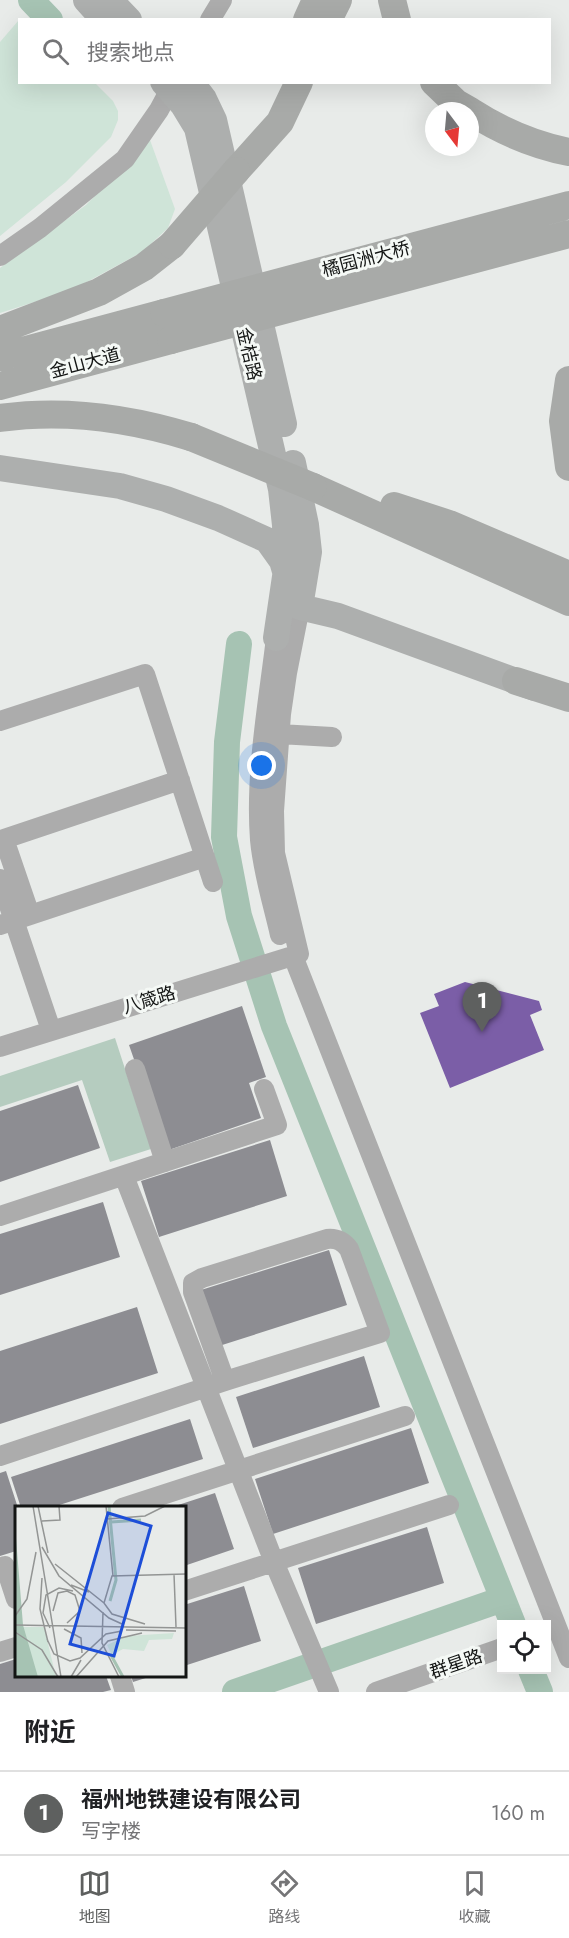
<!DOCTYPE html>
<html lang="zh">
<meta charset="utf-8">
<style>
:root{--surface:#fff;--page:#f6f6f6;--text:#202124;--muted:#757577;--line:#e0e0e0;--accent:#5e605f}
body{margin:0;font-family:Jost,"Noto Sans SC",sans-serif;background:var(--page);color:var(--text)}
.controls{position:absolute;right:18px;bottom:18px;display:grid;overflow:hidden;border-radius:0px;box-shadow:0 6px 24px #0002}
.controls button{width:54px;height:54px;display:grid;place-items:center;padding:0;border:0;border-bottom:2px solid var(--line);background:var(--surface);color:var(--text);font:30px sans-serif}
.compass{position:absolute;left:425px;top:102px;width:54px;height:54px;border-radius:50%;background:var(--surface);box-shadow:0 6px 24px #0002;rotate:164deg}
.you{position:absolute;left:262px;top:766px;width:21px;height:21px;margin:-15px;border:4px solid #fff;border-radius:50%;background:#1a73e8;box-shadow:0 0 0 9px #1a73e833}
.badge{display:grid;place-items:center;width:39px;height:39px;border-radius:50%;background:var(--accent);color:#fff;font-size:20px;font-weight:700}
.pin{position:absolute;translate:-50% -50px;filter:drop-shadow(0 2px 3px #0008)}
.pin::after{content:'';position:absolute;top:32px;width:21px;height:18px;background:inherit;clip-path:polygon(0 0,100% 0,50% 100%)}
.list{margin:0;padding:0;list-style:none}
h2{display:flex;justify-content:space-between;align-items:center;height:78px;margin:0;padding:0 24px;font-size:26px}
h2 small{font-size:20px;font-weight:400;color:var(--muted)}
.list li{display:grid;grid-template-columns:39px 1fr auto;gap:18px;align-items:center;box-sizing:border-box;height:84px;padding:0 24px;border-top:2px solid var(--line)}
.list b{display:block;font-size:22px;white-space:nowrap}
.list p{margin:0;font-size:20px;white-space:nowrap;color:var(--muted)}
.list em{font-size:20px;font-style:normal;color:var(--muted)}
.icon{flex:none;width:33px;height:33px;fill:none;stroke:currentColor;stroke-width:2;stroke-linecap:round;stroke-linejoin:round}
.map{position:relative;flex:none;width:569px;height:1692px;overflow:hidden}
.search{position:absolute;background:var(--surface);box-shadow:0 6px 24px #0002;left:18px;right:18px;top:18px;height:66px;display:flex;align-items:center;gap:15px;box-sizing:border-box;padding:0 21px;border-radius:0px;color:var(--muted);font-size:22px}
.sheet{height:162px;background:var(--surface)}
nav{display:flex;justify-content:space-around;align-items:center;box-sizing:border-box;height:84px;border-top:2px solid var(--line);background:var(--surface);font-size:16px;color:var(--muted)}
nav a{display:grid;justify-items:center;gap:3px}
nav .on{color:var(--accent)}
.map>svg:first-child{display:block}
.green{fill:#cfe4d8}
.forest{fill:#b5ccbf}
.offices{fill:#7b5ea7}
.industry{fill:#8d8d92}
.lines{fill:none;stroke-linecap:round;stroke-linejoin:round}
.river{stroke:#a6c3b3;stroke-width:26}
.minor{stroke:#acacac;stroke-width:20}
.major{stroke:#adafae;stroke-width:26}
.highway{stroke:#a8aaa8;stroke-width:28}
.highway-bridge{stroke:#a8aaa8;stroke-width:28}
.labels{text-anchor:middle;stroke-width:6;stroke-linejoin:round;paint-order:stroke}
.street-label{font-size:18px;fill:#131514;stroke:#f5f9f6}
.inset-river{fill:none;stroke:#a6c3b3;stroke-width:3}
.inset-road{fill:none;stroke:#939594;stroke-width:1.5}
.view{fill:#1d4ed8;fill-opacity:0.15;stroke:#1d4ed8;stroke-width:3}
.inset-edge{fill:none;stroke:#131514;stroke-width:3}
</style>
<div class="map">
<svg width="569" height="1692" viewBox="0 0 569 1692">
<rect width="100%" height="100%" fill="#e8ebe9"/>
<path class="green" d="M 19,20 L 20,82 L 95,83 L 113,101 L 118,111 L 118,120 L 111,137 L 66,182 L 0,236 L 0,42 Z
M 150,140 L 175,209 L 168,228 L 142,252 L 72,290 L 0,313 L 0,268 L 86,205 Z"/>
<path class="forest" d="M 115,1038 L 151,1149 L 110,1162 L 82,1080 L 0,1107 L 0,1076 Z"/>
<path class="offices" d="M 465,982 L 539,1001 L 542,1010 L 530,1015 L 544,1050 L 450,1088 L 420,1013 L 439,1006 L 434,994 Z"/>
<path class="industry" d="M 242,1006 L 266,1077 L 249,1083 L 261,1118 L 166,1151 L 129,1045 Z
M 78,1085 L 100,1148 L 0,1182 L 0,1111 Z
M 270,1140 L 287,1196 L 159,1237 L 141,1181 Z
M 103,1202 L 120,1257 L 0,1295 L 0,1234 Z
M 329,1250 L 347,1305 L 219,1346 L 201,1290 Z
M 137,1307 L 158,1373 L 0,1424 L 0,1351 Z
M 364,1356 L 380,1407 L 253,1448 L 236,1397 Z
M 190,1419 L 203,1459 L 50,1508 L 21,1508 L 11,1477 Z
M 411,1428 L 429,1483 L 273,1534 L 255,1479 Z
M 6,1471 L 18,1508 L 16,1551 L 0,1556 L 0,1473 Z
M 215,1493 L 234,1549 L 184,1566 L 184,1508 L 172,1507 Z
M 427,1527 L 444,1583 L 316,1624 L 298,1568 Z
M 244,1586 L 261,1641 L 184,1666 L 184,1605 Z
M 16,1659 L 16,1676 L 106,1676 L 111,1690 L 103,1692 L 0,1692 L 0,1664 Z
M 131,1676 L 152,1676 L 133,1682 Z"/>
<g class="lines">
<path class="river" d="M 31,0 L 50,20
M 239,644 L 227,742 L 224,837 L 239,916 L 274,1026 L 513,1624
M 531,1670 L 540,1692
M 235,1692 L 503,1599"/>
<path class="minor" d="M 210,20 L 222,0
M 0,256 L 40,228 L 125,159 L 159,110 L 174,82
M 276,638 C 268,705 255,773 260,840 C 263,873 273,904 280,935
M 0,721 L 145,674 L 213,882
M 279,734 L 332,737
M 0,879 L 51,1030
M 30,915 L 4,839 L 180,780
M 0,925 L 205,857
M 293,956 L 569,1658
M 0,1047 L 299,954 L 275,853 L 274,811 L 281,714 L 287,673 L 300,607
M 135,1069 L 165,1162
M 124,1176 L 274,1562 L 329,1692
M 0,1216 L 277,1125 L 264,1089
M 0,1456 L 225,1381 L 380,1333 L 349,1249 C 343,1241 337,1238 327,1239 L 202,1278 L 193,1283 L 193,1292 L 225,1381
M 122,1508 L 405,1416
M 5,1566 L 16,1599
M 184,1591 L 449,1505
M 0,1652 L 16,1647
M 120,1676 L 125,1692
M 376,1692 L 502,1648"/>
<path class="major" d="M 86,0 L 104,20
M 110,0 L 129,20
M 163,82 L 183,105 L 197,128 L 281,489 L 285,525 L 286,570 L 276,638
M 191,82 L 204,99 L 214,120 L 284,424
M 293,463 L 306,525 L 309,552 L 300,607
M 0,468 L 120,486 L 166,499 L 218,518 L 267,540 L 282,561 L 293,599 L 300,607 L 338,616 L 535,688"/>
<path class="highway" d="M 392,0 L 397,20
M 307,20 L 316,0
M 328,20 L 338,0
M 434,82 L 456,103 L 470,111
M 470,111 C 501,131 533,145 569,152
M 236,171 L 280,122 L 299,82
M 0,330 L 99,292 L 144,267 L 172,245
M 0,357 L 164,313
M 569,380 L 563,421 L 569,467
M 0,386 L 171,340
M 0,418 C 64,409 129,418 191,437
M 313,487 L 569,602
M 394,506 L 449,524 L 569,575
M 516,681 L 569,698"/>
<path class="highway-bridge" d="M 172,245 L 236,171
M 164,313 L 569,205
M 171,340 L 569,234
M 191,437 L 313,487"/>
</g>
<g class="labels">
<g class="street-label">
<text transform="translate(366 259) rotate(-15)" y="6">橘园洲大桥</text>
<text transform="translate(249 354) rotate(77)" y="6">金桔路</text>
<text transform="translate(85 363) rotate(-15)" y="6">金山大道</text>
<text transform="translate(149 1000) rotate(-17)" y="6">八箴路</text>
<text transform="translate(456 1664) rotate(-19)" y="6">群星路</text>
</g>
</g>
<g transform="translate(15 1506)">
<rect width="171" height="171" fill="#e8ebe9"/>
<path d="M 7,121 L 29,121 L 41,171 L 21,171 ZM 159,127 L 157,133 L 134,134 L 129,145 L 108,143 L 97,149 L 92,139 L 112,130 Z" fill="#cfe4d8"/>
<path d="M 0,20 L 8,119 L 23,171 L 0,171 Z" fill="#a6c3b3"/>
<path class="inset-river" d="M 94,0 L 101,74 L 95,95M 96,16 L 126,14M 96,149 L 108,171"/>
<path class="inset-road" d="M 18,0 L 46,171M 23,0 L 33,47M 91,0 L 98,70M 92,13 L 130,10 L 150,0M 27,15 L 45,14 L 44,0M 27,41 L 44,70 L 94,112 L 107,118M 40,58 L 89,97 L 97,108 L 130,118M 159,68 L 161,121M 27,72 L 25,103 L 33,136M 56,79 L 74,86M 89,97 L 97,70 L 171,68M 38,105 L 43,87 L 52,85 L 60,89 L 65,105 L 52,117M 88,106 L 87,137 L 104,171M 0,110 L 12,93 L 21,46M 0,119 L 171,122M 35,122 L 28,107 L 31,89 L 44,82 L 58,85M 49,123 L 66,132 L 67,147M 111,124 L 161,125M 0,126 L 27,144 L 43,171M 32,133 L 39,148 L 55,155 L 65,152 L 91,128 L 107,125M 56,171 L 66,154M 61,171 L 93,135 L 127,127"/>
<path class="view" d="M 93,7 L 136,20 L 99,150 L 55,138 Z"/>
<rect width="171" height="171" class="inset-edge"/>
</g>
</svg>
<div class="controls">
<button><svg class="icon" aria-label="locate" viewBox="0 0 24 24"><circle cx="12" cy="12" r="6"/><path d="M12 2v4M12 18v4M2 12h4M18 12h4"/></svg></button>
</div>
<svg class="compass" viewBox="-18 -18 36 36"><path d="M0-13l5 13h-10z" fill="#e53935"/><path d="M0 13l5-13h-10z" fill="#757577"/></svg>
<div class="you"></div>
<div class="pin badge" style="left:482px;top:1032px">1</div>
<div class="search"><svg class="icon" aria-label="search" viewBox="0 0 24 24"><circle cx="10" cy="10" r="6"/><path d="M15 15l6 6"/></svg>搜索地点</div>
</div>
<section class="sheet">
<h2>附近<small></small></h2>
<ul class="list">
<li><span class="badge">1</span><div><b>福州地铁建设有限公司</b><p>写字楼</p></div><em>160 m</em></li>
</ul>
</section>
<nav>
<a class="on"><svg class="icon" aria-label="map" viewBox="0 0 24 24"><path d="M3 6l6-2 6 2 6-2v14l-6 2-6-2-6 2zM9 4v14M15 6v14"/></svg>地图</a>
<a><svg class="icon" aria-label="directions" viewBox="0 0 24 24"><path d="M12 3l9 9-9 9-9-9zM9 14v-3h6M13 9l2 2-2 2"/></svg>路线</a>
<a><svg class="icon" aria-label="saved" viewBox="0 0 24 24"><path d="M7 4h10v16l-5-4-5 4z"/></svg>收藏</a>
</nav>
